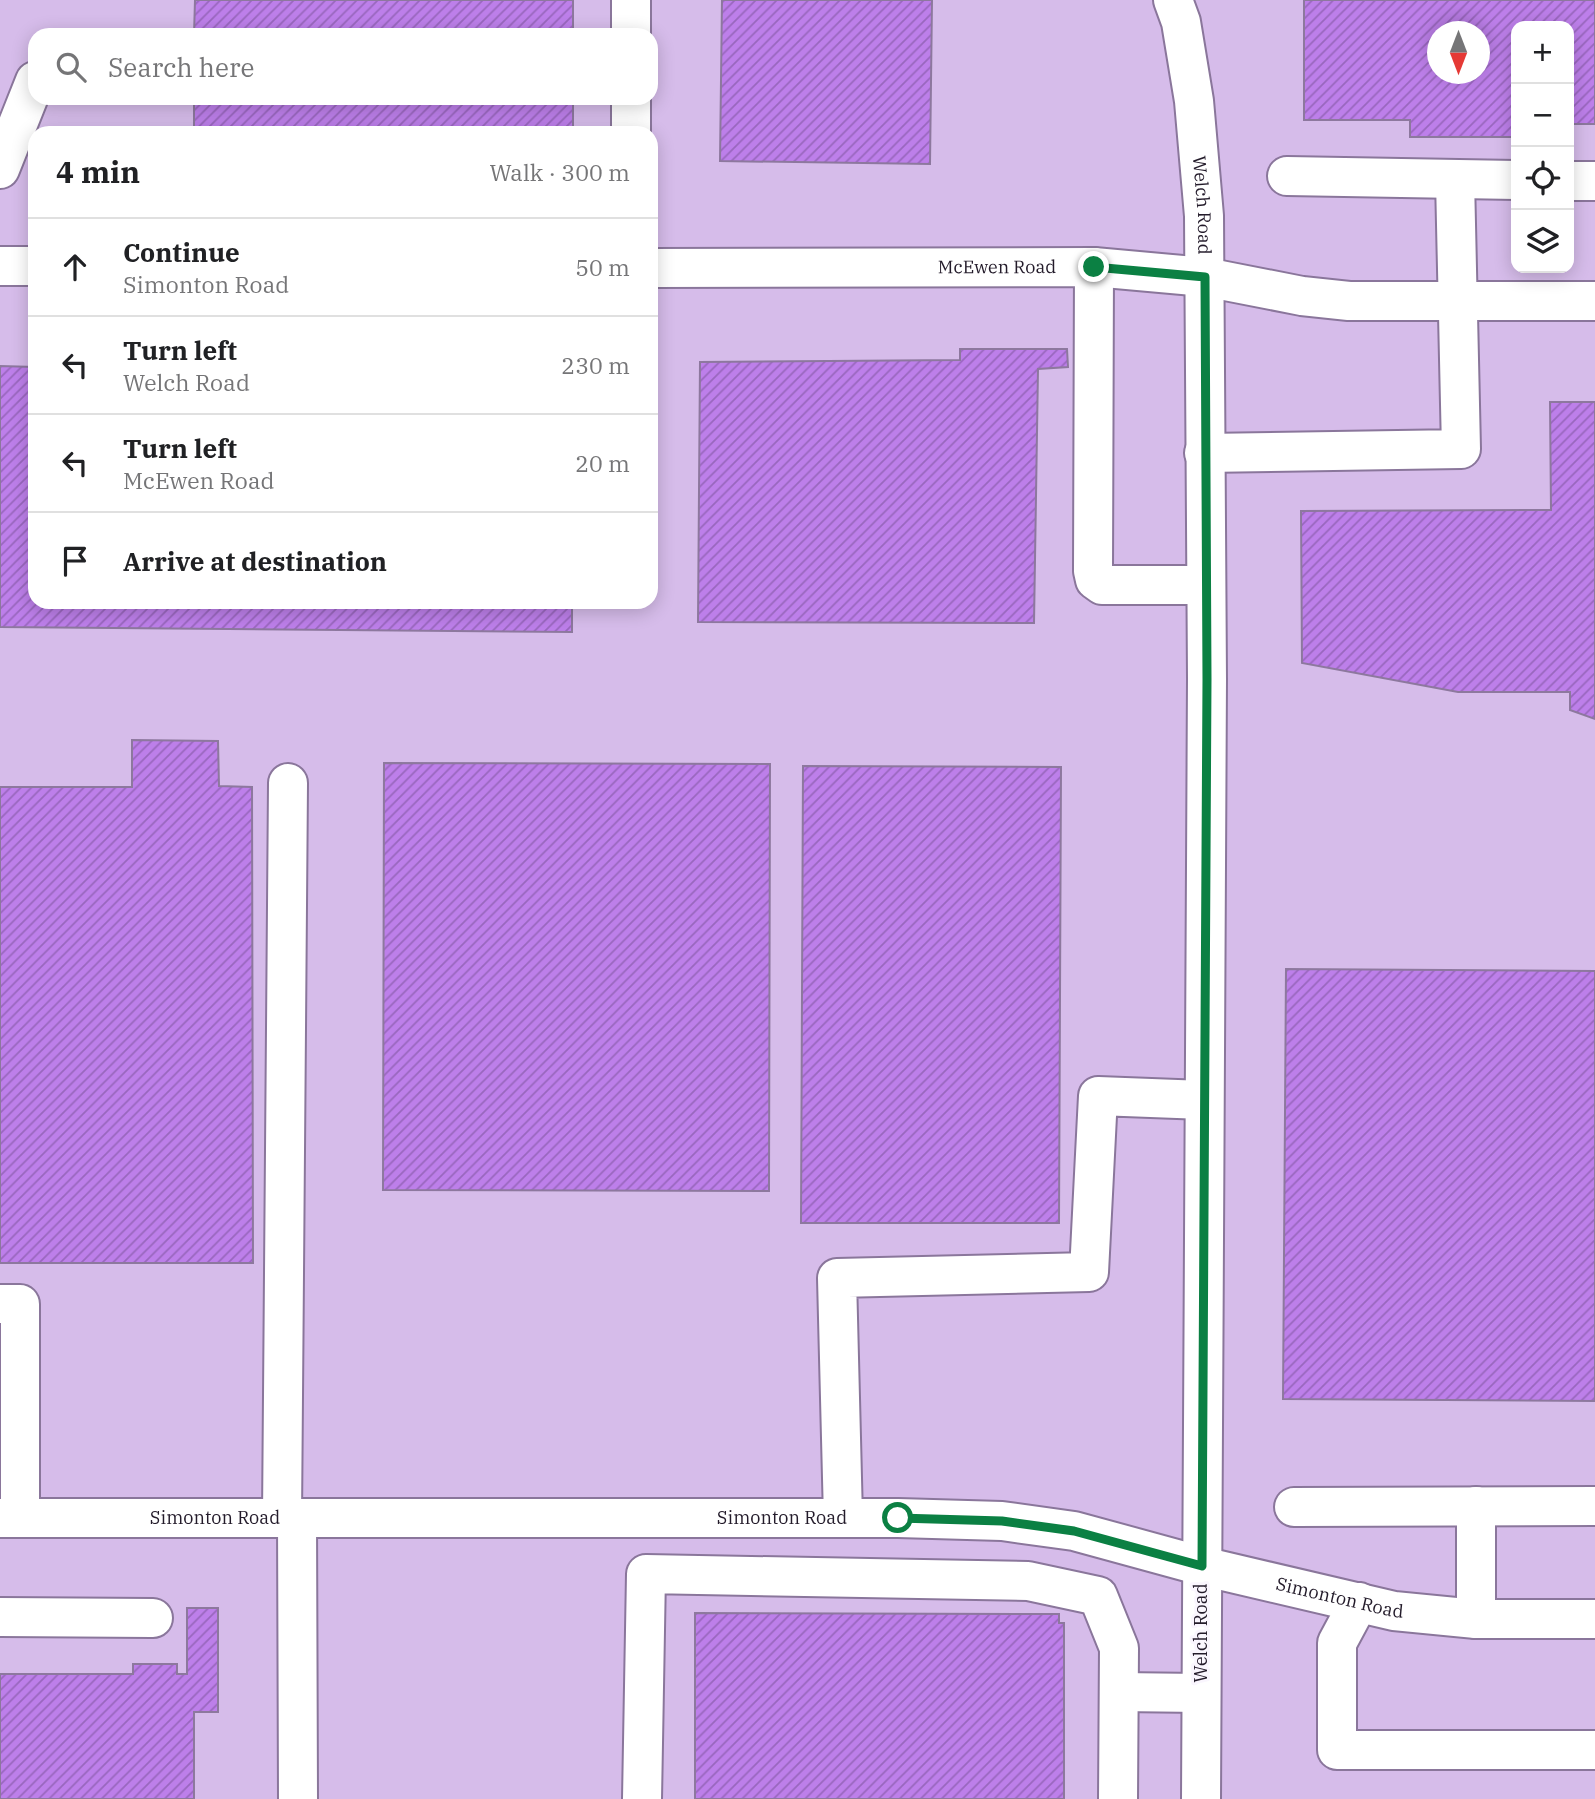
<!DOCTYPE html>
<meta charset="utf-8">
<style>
:root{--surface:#fff;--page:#f6f6f6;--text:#202124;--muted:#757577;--line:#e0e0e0}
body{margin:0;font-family:"IBM Plex Serif",serif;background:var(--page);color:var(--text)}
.controls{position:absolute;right:21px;top:21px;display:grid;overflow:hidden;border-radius:14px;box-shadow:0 4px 18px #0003}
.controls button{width:63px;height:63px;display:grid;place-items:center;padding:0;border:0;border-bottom:2px solid var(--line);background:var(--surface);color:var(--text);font:35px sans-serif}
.compass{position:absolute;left:1427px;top:21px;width:63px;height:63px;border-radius:50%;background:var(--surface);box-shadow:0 4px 18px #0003;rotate:180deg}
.stop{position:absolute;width:21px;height:21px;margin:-16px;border:5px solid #0b8043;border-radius:50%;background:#fff}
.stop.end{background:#0b8043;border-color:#fff;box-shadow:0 2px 7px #0008}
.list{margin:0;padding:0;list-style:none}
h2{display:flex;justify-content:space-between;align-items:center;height:91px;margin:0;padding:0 28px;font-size:30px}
h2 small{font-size:23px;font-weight:400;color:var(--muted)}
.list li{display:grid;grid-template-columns:46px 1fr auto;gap:21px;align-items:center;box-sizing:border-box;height:98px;padding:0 28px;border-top:2px solid var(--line)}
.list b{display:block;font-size:26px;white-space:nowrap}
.list p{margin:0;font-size:23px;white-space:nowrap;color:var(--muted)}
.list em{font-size:23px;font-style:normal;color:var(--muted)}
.icon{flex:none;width:38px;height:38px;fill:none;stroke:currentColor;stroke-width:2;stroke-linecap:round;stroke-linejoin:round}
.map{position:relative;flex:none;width:1595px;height:1799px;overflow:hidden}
.search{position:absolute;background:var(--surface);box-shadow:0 4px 18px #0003;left:28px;top:28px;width:630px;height:77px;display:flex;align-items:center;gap:18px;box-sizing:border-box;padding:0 24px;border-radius:21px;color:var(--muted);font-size:26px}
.panel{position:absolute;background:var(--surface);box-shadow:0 4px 18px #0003;left:28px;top:126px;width:630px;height:483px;border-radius:21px}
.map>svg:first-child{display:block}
.built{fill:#d6bcea;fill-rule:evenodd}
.building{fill:url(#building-hatch);stroke:#8d789e;stroke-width:2;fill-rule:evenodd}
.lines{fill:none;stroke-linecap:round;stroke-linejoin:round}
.minor-casing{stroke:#8a769b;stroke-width:42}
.minor{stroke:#fff;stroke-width:38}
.route{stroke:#0b8043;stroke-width:9}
.labels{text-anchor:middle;stroke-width:6;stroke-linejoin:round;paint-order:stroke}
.street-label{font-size:18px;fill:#231b2a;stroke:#faf6fe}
</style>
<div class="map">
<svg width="1595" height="1799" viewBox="0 0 1595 1799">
<defs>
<pattern id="building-hatch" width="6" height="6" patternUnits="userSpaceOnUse" patternTransform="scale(1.75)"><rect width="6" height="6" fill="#bd7fea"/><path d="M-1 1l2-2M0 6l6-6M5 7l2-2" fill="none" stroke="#9967be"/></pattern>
</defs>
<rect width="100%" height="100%" fill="#e3ccf6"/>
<path class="built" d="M 0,0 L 1595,0 L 1595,1799 L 0,1799 ZM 1516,26 L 1569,26 L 1569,268 L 1516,268 ZM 1438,32 L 1480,32 L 1480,74 L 1438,74 ZM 35,35 L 651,35 L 651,98 L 35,98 ZM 35,133 L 651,133 L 651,602 L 35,602 Z"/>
<path class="building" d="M 195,0 L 573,0 L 573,35 L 194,35 Z
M 722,0 L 932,0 L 930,164 L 720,161 Z
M 1304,0 L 1595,0 L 1595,124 L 1569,124 L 1569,26 L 1516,26 L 1516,137 L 1410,137 L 1410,120 L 1304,120 ZM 1438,32 L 1480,32 L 1480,74 L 1438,74 Z
M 194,98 L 573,98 L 573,133 L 194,133 Z
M 960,349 L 1067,349 L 1068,367 L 1038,369 L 1034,623 L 698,622 L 700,362 L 960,360 Z
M 0,366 L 35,367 L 35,602 L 572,602 L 572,632 L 0,627 Z
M 1550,402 L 1595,402 L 1595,719 L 1570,710 L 1570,692 L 1458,692 L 1302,663 L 1301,511 L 1551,510 Z
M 132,740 L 218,741 L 219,786 L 252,787 L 253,1263 L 0,1263 L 0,787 L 132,787 Z
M 384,763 L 770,764 L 769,1191 L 383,1190 Z
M 803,766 L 1061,767 L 1059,1223 L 801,1223 Z
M 1286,969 L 1595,971 L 1595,1401 L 1283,1399 Z
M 187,1608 L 218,1608 L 218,1712 L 194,1712 L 194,1799 L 0,1799 L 0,1674 L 133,1674 L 133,1664 L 177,1664 L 177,1674 L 187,1674 Z
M 695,1613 L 1059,1614 L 1059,1623 L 1064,1623 L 1064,1799 L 695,1799 Z"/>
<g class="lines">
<g class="minor-casing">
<g id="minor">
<path d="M 631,0 L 631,35"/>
<path id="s1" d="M 1173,0 L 1181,22 L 1194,101 L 1204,216 L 1207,679 L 1201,1799"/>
<path d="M 631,98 L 631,133"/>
<path d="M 0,169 L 35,81"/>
<path d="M 1287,176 L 1516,180"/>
<path d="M 1569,181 L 1595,181"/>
<path d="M 0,266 L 35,266"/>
<path d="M 1094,267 L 1093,571 L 1095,580 L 1102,585 L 1206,585"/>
<path id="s2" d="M 651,268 L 1094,267 L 1205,277 L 1302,296 L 1349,301 L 1595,301"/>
<path d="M 1204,453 L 1461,449 L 1455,179"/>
<path d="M 0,1304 L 20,1304 L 20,1518"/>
<path d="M 1476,1506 L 1476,1619"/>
<path d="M 1294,1507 L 1595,1506"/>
<path id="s3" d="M 0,1518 L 898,1518 L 1002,1521 L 1074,1531 L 1202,1566 L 1394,1611 L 1476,1619 L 1595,1619"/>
<path d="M 282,1518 L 288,783"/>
<path d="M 297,1518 L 298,1799"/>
<path d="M 843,1518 L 837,1278 L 1089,1272 L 1098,1096 L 1204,1100"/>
<path d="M 1359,1602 L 1337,1643 L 1337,1750 L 1595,1750"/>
<path d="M 0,1617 L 153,1618"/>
<path d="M 1119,1692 L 1201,1693"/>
<path d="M 642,1799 L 646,1574 L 1028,1581 L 1098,1596 L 1119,1648 L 1118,1799"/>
</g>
</g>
<use href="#minor" class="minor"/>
</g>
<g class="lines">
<path class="route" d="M 898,1518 L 1002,1521 L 1074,1531 L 1202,1566 L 1207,679 L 1205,277 L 1094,267"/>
</g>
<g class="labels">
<g class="street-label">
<text dy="6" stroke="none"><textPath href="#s1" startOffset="208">Welch Road</textPath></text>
<text dy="6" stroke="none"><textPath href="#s2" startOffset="346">McEwen Road</textPath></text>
<text dy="6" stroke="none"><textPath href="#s3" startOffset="215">Simonton Road</textPath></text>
<text dy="6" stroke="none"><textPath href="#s3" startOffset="782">Simonton Road</textPath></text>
<text dy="6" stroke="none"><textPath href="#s3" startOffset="1349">Simonton Road</textPath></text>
<text transform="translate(1201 1633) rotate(-90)" y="6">Welch Road</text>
</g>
</g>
</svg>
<div class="controls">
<button>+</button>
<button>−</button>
<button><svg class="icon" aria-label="locate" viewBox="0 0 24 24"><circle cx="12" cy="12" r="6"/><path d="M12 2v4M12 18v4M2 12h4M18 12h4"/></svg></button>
<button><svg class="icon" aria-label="layers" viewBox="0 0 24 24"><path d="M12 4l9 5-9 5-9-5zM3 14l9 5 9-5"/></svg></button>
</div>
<svg class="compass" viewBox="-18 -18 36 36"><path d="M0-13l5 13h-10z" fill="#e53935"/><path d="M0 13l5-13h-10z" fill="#757577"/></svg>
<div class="stop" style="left:898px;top:1518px"></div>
<div class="stop end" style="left:1094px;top:267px"></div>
<div class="search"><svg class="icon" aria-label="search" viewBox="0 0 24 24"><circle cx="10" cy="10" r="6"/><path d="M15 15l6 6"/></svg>Search here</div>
<section class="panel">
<h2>4 min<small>Walk · 300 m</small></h2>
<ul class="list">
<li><svg class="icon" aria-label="ahead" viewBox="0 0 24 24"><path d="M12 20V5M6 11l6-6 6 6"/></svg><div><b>Continue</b><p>Simonton Road</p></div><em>50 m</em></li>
<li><svg class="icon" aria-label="left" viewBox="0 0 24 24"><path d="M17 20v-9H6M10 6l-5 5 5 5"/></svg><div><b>Turn left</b><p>Welch Road</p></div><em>230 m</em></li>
<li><svg class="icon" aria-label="left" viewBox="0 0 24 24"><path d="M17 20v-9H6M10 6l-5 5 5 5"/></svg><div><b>Turn left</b><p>McEwen Road</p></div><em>20 m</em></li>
<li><svg class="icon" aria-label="arrive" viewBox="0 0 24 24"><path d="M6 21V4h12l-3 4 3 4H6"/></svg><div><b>Arrive at destination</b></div></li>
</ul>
</section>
</div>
